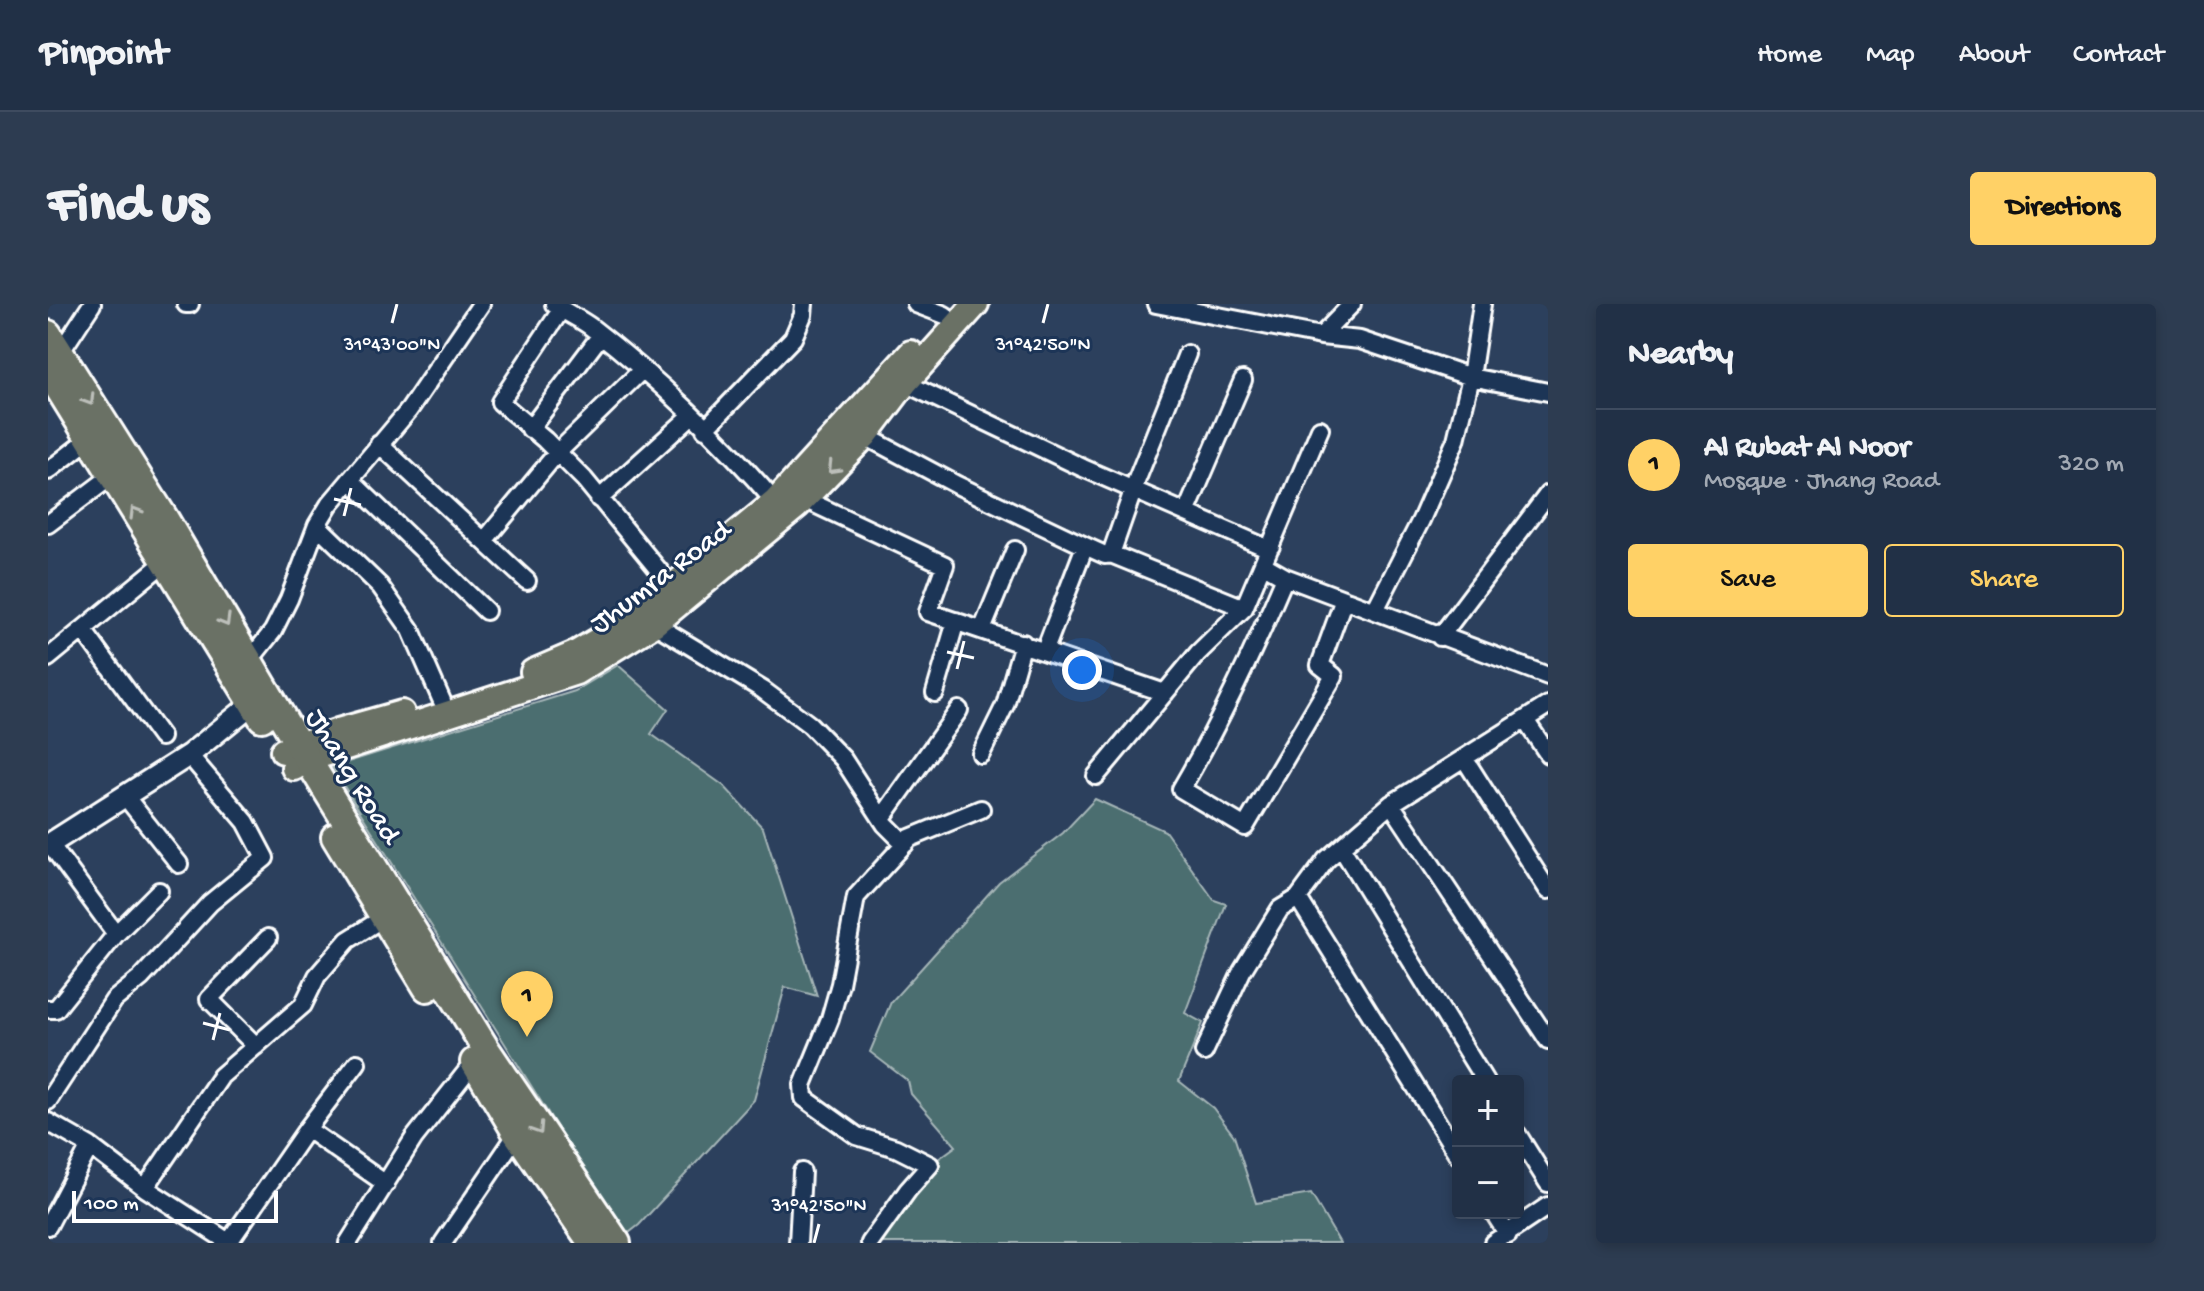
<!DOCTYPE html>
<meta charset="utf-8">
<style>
:root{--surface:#213046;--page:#2d3c51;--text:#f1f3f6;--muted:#a2a9b3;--line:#3e4b5f;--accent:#ffd166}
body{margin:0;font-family:"Gochi Hand",sans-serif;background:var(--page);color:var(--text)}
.controls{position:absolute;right:24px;bottom:24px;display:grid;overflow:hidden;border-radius:8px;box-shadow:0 4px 12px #0003}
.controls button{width:72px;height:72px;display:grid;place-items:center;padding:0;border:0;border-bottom:2px solid var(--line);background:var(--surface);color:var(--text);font:40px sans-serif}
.scale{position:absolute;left:24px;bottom:20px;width:206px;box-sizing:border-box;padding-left:8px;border:4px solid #fff;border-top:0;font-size:22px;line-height:28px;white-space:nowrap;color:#fff;-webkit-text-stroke:6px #1d3557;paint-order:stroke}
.you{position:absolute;left:1034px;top:366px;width:28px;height:28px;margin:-20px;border:6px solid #fff;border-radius:50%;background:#1a73e8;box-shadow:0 0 0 12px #1a73e833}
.badge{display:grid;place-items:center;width:52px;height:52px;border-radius:50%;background:var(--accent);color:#111;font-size:26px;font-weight:700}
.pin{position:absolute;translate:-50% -66px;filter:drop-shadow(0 2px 4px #0008)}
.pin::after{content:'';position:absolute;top:42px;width:28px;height:24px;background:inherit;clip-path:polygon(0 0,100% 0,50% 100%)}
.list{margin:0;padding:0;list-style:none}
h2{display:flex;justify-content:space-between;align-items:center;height:104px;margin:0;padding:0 32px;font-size:34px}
h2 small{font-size:26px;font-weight:400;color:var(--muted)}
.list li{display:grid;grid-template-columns:52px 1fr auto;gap:24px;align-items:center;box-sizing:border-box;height:112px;padding:0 32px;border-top:2px solid var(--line)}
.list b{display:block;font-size:30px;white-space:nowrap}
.list p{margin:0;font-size:26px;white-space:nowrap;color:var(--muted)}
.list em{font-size:26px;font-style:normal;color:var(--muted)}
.actions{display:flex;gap:16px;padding:24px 32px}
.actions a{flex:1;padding:18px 0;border:2px solid var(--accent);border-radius:8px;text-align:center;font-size:28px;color:var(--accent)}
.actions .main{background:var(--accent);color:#111}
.map{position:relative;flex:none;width:1500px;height:939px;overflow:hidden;border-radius:8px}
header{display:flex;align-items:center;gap:48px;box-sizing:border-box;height:112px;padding:0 40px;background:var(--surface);border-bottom:2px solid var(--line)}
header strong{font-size:38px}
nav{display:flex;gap:44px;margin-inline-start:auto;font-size:28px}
.intro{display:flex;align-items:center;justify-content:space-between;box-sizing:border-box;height:192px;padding:0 48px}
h1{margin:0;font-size:56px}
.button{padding:20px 36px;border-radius:8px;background:var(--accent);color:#111;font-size:28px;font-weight:700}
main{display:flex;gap:48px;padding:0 48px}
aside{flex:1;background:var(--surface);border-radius:8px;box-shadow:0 4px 12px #0003}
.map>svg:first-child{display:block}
.green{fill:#4c6e70;stroke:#a6b6b8;stroke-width:2}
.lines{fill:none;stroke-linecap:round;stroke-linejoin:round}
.minor-casing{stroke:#fff;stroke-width:22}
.tertiary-casing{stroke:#fff;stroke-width:26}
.primary-casing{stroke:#fff;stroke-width:30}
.trunk-casing{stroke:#fff;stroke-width:32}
.minor{stroke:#1d3557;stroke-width:16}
.tertiary{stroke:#1d3557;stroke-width:20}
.primary{stroke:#6b7165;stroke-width:24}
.trunk{stroke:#6b7165;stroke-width:26}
.oneway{stroke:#bcbfba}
.ticks{fill:none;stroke:#fff;stroke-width:3}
.labels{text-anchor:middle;stroke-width:6;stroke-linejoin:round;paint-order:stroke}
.street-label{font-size:30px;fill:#fff;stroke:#1d3557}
.ticks-label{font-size:20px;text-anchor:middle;fill:#fff;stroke:#1d3557;stroke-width:6;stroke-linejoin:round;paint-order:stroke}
</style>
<header>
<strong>Pinpoint</strong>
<nav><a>Home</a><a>Map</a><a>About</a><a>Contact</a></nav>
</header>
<div class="intro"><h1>Find us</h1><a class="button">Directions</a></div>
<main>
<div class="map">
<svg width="1500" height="939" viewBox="0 0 1500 939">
<rect width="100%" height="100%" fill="#2c405d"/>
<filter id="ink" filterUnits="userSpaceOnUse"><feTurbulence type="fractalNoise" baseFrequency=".0125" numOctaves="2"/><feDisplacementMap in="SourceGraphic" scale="16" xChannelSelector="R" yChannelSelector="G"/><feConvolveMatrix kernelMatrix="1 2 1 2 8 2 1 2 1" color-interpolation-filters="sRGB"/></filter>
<g filter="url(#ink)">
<path class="green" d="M 570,361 L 620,405 L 603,430 L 676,482 L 715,524 L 769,692 L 737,683 L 706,796 L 591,921 L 577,932 L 284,463 L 527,387 Z
M 1047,495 L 1117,527 L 1166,596 L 1178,600 L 1137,709 L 1155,719 L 1131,777 L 1165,804 L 1186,832 L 1208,899 L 1263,890 L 1292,939 L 822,939 L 882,861 L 908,842 L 863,790 L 860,777 L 822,748 L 843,698 L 951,578 L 1015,529 Z"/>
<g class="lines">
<g class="minor-casing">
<path id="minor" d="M 138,0 L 142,0
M 506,0 C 518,9 531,14 543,23 C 608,73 674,136 727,198
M 868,0 L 897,11
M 1108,0 L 1273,32 L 1312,36 L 1423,73 L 1500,88
M 513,6 L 452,98 L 497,136 L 536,175 L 613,269
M 1273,32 L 1304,0
M 10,52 L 44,0
M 857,79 L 1035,164 L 1219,244 L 1223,242
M 482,125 L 553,31
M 657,125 L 745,34 L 755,11 L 756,0
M 817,132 L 909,181 L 1037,242 L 1057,251 L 1063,250 L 1196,304
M 331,140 L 479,277
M 0,167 L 41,135
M 303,177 L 438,307
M 1085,185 L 1139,50
M 551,195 L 643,112
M 756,195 L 897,261 L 880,308 L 1117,389
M 1138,209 L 1195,76
M 0,220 L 65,171
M 269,221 L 332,282 L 363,326 L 394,397
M 436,237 L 509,149 L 593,67
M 1063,250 L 1086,184
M 1216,261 L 1237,273 L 1500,372
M 1237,273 C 1206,346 1173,417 1133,485 L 1197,523 L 1286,372 L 1272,361 L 1296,295
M 1327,306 L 1373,216 L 1408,136 L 1423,73 L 1434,0
M 606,320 L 715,386 L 762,421 L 795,455 L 837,520 L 857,540
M 35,326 L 113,433
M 934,326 L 967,246
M 1392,333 L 1500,190
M 997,346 L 1037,242
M 0,354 L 117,258
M 201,357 L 225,327 L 241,295 L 269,221 L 281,201 L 361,106 L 433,0
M 887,389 L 908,317
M 1477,416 L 1500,450
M 933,450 L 957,401 L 975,339
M 1416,454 L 1500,586
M 1048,472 L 1150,349 L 1196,304 L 1272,125
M 77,492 L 131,560
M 1343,500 L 1500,736
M 834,514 L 911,406
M 2,540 L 68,630
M 1293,543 L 1437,777
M 1250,594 L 1410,851
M 0,705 L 8,705 L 68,630 L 111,587
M 208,742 L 161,695 L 220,634
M 1156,748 L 1194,667 L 1232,605 L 1250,594 L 1278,556 L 1343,500 L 1500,401
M 0,797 L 66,696 L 93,674 L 162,599 L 217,554 L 198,518 L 141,451
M 0,818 L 42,842 L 97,884 L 182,939
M 259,825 L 338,880
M 1470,831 L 1500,879
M 97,884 L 173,772 L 255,701 L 269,672 L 300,636 L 335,614
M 1446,909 L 1460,931
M 0,922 L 42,842
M 181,938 L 259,825 L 309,759
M 300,939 L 366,834 L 426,758
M 395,939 L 469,830
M 750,939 L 754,868
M 822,939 L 860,886 L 882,861 L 848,844 L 809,832 L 756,794 L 755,781 L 782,715 L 792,680 L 808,593 L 862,534 L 933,505
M 1445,939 L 1500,902"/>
</g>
<g class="tertiary-casing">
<path id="tertiary" d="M 0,541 L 141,451 L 205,399"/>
</g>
<g class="primary-casing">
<path id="primary" d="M 485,368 L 527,350 L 584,316 L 727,198 L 863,49
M 235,447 L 290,427 L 354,409
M 246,464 L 261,455 L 528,368 L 606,320 L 749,202 L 817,132 L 857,79 L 928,0"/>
</g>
<g class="trunk-casing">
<path id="trunk" d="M 0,30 L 117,215 L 250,440 L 438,745 L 569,939
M 0,67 L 214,414
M 287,533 L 379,684
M 426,758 L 469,830 L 544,939"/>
</g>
<use href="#minor" class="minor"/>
<use href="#tertiary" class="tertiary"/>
<use href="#primary" class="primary"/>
<use href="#trunk" class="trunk"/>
</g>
<defs><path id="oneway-chevron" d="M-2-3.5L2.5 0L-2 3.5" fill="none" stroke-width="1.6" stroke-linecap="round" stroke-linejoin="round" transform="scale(2)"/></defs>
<g class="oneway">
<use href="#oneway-chevron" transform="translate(41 96) rotate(58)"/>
<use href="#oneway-chevron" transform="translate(785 164) rotate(134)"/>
<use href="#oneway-chevron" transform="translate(87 208) rotate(-121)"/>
<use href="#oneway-chevron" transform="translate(177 317) rotate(60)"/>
<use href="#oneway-chevron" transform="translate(490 825) rotate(57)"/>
</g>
</g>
<path class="ticks" d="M 344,19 L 349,0M 995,19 L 1000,0M 286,195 L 313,201M 296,212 L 303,184M 899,348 L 926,354M 909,365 L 916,337M 155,719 L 182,726M 165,736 L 172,709M 766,939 L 771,920"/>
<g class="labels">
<g class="street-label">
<text transform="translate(611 271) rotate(-37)" y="10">Jhumra Road</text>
<text transform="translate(307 471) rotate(58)" y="10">Jhang Road</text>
</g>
</g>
<g class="ticks-label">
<text x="344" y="46">31°43'00"N</text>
<text x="995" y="46">31°42'50"N</text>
<text x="771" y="907">31°42'50"N</text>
</g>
</svg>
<div class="controls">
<button>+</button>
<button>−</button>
</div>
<div class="scale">100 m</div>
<div class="you"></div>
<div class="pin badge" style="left:479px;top:733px">1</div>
</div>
<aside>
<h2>Nearby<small></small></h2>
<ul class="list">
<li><span class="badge">1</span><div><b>Al Rubat Al Noor</b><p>Mosque · Jhang Road</p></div><em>320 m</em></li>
</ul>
<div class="actions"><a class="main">Save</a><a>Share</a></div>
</aside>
</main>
